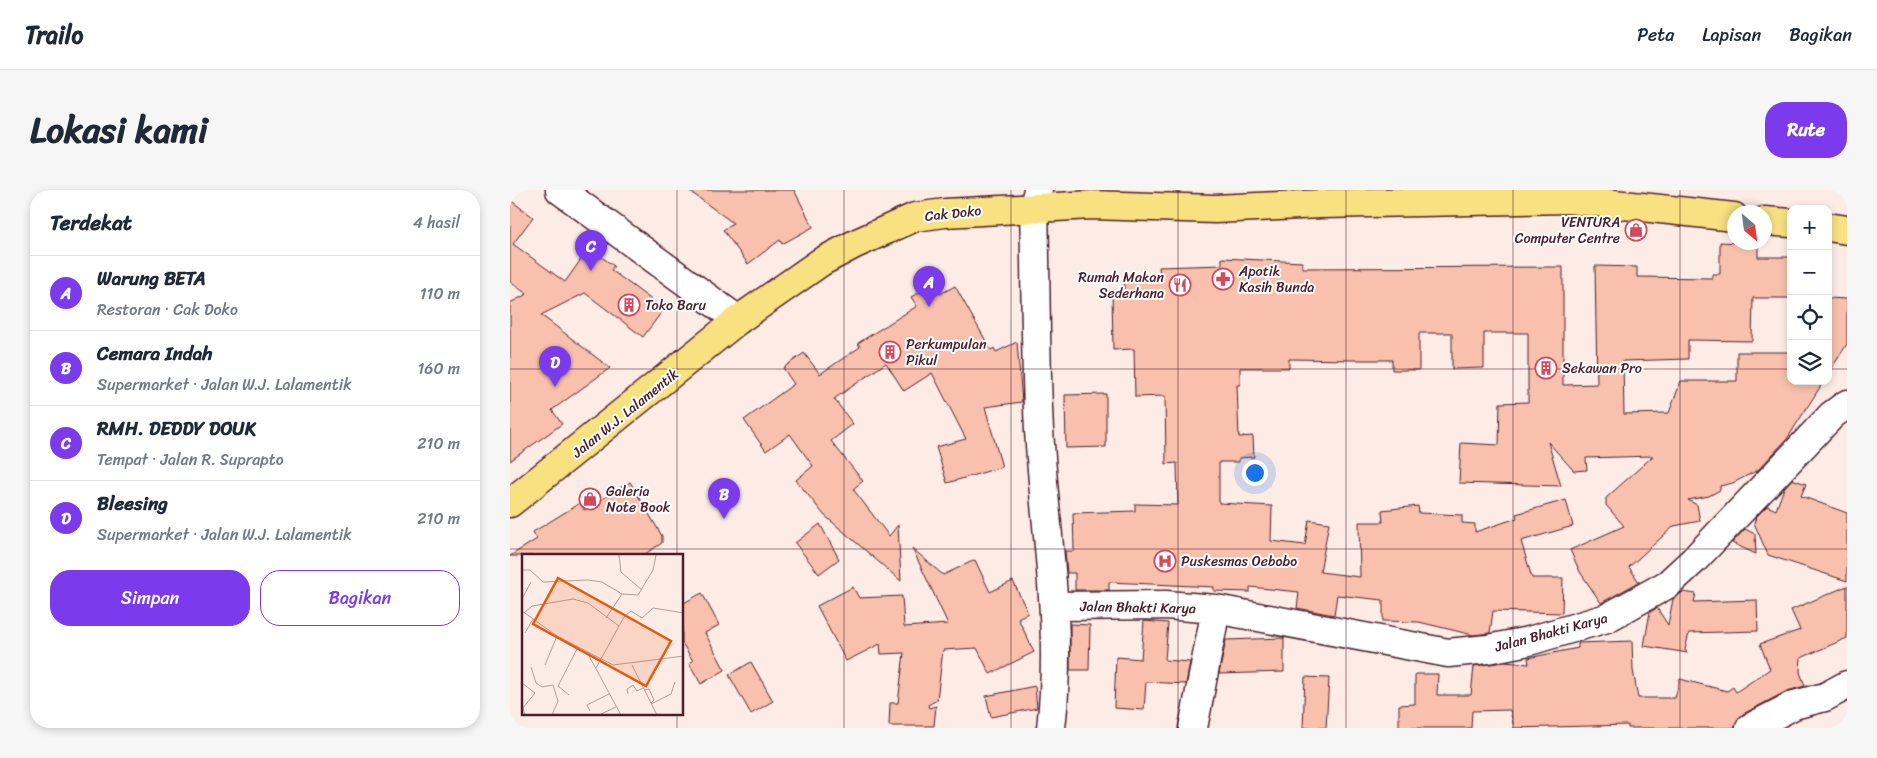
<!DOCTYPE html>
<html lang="id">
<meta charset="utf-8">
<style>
:root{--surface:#fff;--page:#f6f6f7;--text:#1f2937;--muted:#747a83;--line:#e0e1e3;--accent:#7c3aed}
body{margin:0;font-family:Sriracha,sans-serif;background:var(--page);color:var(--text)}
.controls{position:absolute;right:15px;top:15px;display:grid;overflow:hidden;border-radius:10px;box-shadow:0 2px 8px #0003}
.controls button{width:45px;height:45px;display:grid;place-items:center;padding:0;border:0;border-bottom:1px solid var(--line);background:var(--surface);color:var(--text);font:25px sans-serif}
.compass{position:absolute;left:1217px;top:15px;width:45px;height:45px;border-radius:50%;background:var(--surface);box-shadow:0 2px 8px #0003;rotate:151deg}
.you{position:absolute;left:744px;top:282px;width:18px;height:18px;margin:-12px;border:4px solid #fff;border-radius:50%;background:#1a73e8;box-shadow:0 0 0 8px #1a73e833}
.badge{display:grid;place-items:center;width:32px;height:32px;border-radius:50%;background:var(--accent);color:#fff;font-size:16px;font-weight:700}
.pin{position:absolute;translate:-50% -41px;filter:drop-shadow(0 1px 2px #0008)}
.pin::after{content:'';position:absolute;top:26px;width:18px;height:15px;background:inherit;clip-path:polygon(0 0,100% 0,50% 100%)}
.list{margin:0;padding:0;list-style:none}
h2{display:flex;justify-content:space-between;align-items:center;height:65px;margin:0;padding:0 20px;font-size:21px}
h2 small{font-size:16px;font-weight:400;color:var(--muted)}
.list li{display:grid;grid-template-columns:32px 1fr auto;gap:15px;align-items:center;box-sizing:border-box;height:75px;padding:0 20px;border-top:1px solid var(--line)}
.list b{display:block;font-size:19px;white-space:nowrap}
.list p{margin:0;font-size:16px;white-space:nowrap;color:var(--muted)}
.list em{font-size:16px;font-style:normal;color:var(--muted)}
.actions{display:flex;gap:10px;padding:15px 20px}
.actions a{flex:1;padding:11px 0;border:1px solid var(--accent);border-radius:20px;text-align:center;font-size:18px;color:var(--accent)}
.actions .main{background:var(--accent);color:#fff}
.icon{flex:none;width:28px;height:28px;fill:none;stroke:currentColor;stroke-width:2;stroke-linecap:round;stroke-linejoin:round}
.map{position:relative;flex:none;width:1337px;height:538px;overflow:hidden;border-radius:20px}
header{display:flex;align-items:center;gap:30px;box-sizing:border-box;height:70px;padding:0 25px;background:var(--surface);border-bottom:1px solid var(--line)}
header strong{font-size:24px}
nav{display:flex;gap:28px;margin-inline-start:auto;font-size:18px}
.intro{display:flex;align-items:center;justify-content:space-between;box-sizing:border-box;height:120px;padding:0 30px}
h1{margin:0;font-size:35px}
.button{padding:12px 22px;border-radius:20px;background:var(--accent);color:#fff;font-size:18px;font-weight:700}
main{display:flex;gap:30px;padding:0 30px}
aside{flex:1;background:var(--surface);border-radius:20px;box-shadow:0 2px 8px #0003}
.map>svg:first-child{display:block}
.building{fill:#f8c0ad;stroke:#4a1f2b}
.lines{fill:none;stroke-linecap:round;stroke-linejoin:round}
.minor-casing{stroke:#4a1f2b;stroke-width:31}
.major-casing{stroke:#4a1f2b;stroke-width:31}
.minor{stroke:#fff;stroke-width:28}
.major{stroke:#f8e181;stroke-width:28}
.grid{fill:none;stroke:#4a1f2b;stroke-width:1;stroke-opacity:0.55}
.labels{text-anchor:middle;stroke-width:4;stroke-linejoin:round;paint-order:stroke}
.street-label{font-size:14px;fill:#4a1f2b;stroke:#fff}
.poi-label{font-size:14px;fill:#4a1f2b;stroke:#fff;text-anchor:start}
.inset-road{fill:none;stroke:#b59a9b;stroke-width:1}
.view{fill:#e8590c;fill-opacity:0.15;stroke:#e8590c;stroke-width:2.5}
.inset-edge{fill:none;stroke:#4a1f2b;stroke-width:2.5}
</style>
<header>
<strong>Trailo</strong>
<nav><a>Peta</a><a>Lapisan</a><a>Bagikan</a></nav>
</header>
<div class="intro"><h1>Lokasi kami</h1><a class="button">Rute</a></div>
<main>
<aside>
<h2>Terdekat<small>4 hasil</small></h2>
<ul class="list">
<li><span class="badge">A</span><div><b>Warung BETA</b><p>Restoran · Cak Doko</p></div><em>110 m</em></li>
<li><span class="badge">B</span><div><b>Cemara Indah</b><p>Supermarket · Jalan W.J. Lalamentik</p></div><em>160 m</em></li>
<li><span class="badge">C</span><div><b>RMH. DEDDY DOUK</b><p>Tempat · Jalan R. Suprapto</p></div><em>210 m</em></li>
<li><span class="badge">D</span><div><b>Bleesing</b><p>Supermarket · Jalan W.J. Lalamentik</p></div><em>210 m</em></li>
</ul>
<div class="actions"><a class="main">Simpan</a><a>Bagikan</a></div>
</aside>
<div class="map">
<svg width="1337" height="538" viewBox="0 0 1337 538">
<rect width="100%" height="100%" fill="#fdece6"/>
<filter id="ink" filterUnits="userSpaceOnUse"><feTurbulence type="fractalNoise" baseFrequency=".02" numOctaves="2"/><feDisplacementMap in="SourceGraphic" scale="10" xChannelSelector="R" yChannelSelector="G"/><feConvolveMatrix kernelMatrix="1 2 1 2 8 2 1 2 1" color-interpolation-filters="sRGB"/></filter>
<g filter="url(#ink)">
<path class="building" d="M 178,0 L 284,0 L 303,37 L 272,54 L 270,50 L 238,74 L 213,40 L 223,33 Z
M 0,10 L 23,27 L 3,54 L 55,92 L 79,58 L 104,76 L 101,80 L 154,119 L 133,147 L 75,103 L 31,125 L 100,178 L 42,220 L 52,234 L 0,271 L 0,113 L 17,104 L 0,92 Z
M 1210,52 L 1248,54 L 1248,67 L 1281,67 L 1281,108 L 1243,108 L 1242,151 L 1178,150 L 1178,169 L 1113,171 L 1114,224 L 1159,223 L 1171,191 L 1227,191 L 1227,162 L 1281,162 L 1281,191 L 1314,191 L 1277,249 L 1248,280 L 1223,293 L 1210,296 L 1210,300 L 1199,306 L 1178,310 L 1187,315 L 1190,331 L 1164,336 L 1119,377 L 1129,392 L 1091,413 L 1070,382 L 1060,360 L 1114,336 L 1096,315 L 1096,308 L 1143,266 L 1076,268 L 1077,280 L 1064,281 L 1038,252 L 1051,296 L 949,293 L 951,253 L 989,255 L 990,213 L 1018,212 L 1018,143 L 974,143 L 974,178 L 942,179 L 942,143 L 909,143 L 909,180 L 882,180 L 882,170 L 842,170 L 779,169 L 779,178 L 730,178 L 730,195 L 727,195 L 729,247 L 743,246 L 744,267 L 729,268 L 729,272 L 709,272 L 709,313 L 762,316 L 761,351 L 795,355 L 799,330 L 819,333 L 810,382 L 850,387 L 849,332 L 873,332 L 872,320 L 908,316 L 909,323 L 952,325 L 952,333 L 965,334 L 965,342 L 1007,328 L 1006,324 L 1056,310 L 1063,336 L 1011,351 L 1022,388 L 1053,388 L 1052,423 L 983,421 L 980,443 L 963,445 L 909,432 L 873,431 L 873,410 L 827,405 L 824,425 L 787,418 L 789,402 L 740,397 L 740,402 L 704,401 L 704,397 L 599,392 L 599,400 L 565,400 L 565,383 L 557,383 L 555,361 L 564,361 L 563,323 L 625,321 L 625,314 L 668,315 L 667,273 L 656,274 L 655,206 L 625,207 L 624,159 L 603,160 L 602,101 L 614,100 L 614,85 L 650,84 L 649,77 L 712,75 L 712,68 L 792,72 L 792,78 L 1053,77 L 1053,195 L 1087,194 L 1085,76 L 1127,77 L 1127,87 L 1202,88 L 1202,84 L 1210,84 Z
M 424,94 L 430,104 L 445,96 L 481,160 L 484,158 L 486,162 L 507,152 L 512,212 L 475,217 L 492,277 L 437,293 L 426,257 L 456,249 L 422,183 L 394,201 L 376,173 L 324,209 L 343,234 L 321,251 L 353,291 L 343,299 L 379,346 L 388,335 L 391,391 L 314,325 L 286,290 L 303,276 L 280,244 L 256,261 L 234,230 L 284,194 L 273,178 L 294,163 L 310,184 L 350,157 L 348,153 L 407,116 L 401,107 Z
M 1318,108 L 1337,109 L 1337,154 L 1318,184 Z
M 596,204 L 596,257 L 556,258 L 555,205 Z
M 1282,289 L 1296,294 L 1291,306 L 1337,323 L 1337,391 L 1258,365 L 1244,333 L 1246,327 L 1257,316 L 1266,320 L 1274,298 Z
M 120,292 L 152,346 L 152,353 L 132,366 L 0,366 L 27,349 L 23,342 L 70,313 L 74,320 Z
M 310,334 L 329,369 L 309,384 L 285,353 Z
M 1235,339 L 1245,344 L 1246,364 L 1222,353 Z
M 402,358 L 433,385 L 465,370 L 480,402 L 503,391 L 518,423 L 508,428 L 524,462 L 480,484 L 467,458 L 433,460 L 427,510 L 418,515 L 419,518 L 426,516 L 424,536 L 379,536 L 380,513 L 388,513 L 394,463 L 371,464 L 370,454 L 336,471 L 307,416 L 343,397 L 349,408 L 392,406 L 394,437 L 438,434 Z
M 1337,396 L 1337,448 L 1291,468 L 1290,482 L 1295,496 L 1277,501 L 1233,524 L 1227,530 L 1224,538 L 1118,538 L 1118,535 L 1004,538 L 1000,520 L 962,521 L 961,538 L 889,538 L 889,515 L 905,514 L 905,484 L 928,484 L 927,505 L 961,505 L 964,476 L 994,472 L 1019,474 L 1018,468 L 1068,458 L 1068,453 L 1122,451 L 1123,480 L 1128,508 L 1165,508 L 1170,489 L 1217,501 L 1223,497 L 1226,502 L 1260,479 L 1250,454 L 1290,440 L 1281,420 Z
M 1173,402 L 1186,404 L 1184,412 L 1247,410 L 1248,441 L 1179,443 L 1175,460 L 1178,463 L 1134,456 L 1140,422 L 1147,418 L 1158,435 L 1163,409 Z
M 192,403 L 209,435 L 195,443 L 215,480 L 191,494 L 179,473 L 183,471 L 172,453 L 172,414 Z
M 634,431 L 658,433 L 655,470 L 680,472 L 676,494 L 636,492 L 634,520 L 604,518 L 606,467 L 631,469 Z
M 560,434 L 580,435 L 579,480 L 560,480 Z
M 774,448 L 774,482 L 709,484 L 716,450 Z
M 241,472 L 263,511 L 241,524 L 219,485 Z
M 795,487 L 819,488 L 816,538 L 793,538 Z
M 525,496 L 527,518 L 481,527 L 476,506 Z"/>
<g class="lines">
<g class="minor-casing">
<path id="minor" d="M 50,0 L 228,130
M 528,0 L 524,16 C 526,91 525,166 529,240 C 535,341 553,436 541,538
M 546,416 L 656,415 L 706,419 L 938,463 L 978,459 L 1019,451 L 1097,428 L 1158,394 L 1184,370 L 1322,225 L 1337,214
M 683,538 L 706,419
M 1240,538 L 1284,515 L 1315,507 L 1337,495"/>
</g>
<g class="major-casing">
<path id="major" d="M 1254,31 L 1281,33
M 1318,37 L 1337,40
M 0,313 L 228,130 L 311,72 L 345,54 L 405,27 L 435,23 L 582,15 L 705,19 L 811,14 L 1058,9 L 1224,27"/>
</g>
<use href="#minor" class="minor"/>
<use href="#major" class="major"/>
</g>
</g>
<path class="grid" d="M 167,0 L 167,366M 334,0 L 334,538M 501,0 L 501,538M 668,0 L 668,538M 836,0 L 836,538M 1003,0 L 1003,538M 1170,0 L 1170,538M 0,179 L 1281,179M 1318,179 L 1337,179M 0,359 L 1337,359M 167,524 L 167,538"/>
<defs>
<g id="shop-ring" transform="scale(1.125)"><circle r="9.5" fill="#fff" stroke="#d1495b" stroke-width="1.5"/><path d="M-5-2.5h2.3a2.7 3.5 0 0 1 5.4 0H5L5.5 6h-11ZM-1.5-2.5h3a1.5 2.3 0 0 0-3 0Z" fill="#d1495b"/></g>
<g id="pharmacy-ring" transform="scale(1.125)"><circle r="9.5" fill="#fff" stroke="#d1495b" stroke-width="1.5"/><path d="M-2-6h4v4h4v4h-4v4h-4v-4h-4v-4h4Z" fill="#d1495b"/></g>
<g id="restaurant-ring" transform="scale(1.125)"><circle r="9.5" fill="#fff" stroke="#d1495b" stroke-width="1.5"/><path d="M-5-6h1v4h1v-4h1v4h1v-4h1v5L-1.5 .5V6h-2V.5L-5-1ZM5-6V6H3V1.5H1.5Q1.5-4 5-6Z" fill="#d1495b"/></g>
<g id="building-ring" transform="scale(1.125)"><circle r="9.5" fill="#fff" stroke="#d1495b" stroke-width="1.5"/><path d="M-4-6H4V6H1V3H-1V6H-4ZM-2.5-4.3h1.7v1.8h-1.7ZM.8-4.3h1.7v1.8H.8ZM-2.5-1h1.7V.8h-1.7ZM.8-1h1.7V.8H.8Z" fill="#d1495b"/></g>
<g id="hospital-ring" transform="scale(1.125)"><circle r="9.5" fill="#fff" stroke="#d1495b" stroke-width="1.5"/><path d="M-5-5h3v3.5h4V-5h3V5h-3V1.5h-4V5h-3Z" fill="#d1495b"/></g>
</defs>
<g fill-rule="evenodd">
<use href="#shop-ring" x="1126" y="40"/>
<use href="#pharmacy-ring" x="713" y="89"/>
<use href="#restaurant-ring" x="670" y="95"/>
<use href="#building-ring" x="119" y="115"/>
<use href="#building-ring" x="380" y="162"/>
<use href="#building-ring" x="1036" y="178"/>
<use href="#shop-ring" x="80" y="309"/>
<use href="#hospital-ring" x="655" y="371"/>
</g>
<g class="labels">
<g class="street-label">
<text transform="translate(443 23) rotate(-6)" y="5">Cak Doko</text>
<text transform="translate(115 223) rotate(-39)" y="5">Jalan W.J. Lalamentik</text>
<text transform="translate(628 417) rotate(1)" y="5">Jalan Bhakti Karya</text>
<text transform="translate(1041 442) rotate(-15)" y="5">Jalan Bhakti Karya</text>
</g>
<g class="poi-label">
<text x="1110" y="37" text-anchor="end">VENTURA<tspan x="1110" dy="16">Computer Centre</tspan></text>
<text x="729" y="86">Apotik<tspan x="729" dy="16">Kasih Bunda</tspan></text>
<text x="654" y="92" text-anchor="end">Rumah Makan<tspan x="654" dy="16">Sederhana</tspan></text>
<text x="135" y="120">Toko Baru</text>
<text x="396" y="159">Perkumpulan<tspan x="396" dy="16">Pikul</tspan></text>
<text x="1052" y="183">Sekawan Pro</text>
<text x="96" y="306">Galeria<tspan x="96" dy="16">Note Book</tspan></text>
<text x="671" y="376">Puskesmas Oebobo</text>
</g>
</g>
<g transform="translate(12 364)">
<rect width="161" height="161" fill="#fdece6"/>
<path class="inset-road" d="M 97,1 L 99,18 L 120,36M 0,16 L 8,16 L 21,28 L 66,26 L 80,28 L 100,40 L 116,41 L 131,16 L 134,1M 0,45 L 9,28M 0,57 L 35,82 L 91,111 L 162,102M 2,59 L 10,52 L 51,45 L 66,49 L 97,72M 84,64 L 100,40M 3,79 L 11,65M 65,98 L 99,161M 23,111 L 35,82M 110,111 L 135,161M 9,113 L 14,129 L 20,133 L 31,131 L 36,147 L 30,161M 74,114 L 102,63 L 109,57 L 120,64 L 131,54 L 162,59M 0,129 L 13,139 L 1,154 L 3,161M 122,136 L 127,135 L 132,146 L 129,149M 106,140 L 105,135 L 111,131 L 115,137 L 121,134M 47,141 L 36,132 L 56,93M 129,150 L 149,140 L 153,128M 68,157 L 65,151 L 87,140M 77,161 L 94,153"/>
<path class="view" d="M 36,24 L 149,87 L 124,132 L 11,70 Z"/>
<rect width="161" height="161" class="inset-edge"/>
</g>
</svg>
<div class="controls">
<button>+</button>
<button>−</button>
<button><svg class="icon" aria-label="locate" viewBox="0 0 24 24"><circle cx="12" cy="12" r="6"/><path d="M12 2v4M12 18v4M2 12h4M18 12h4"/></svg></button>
<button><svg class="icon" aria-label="layers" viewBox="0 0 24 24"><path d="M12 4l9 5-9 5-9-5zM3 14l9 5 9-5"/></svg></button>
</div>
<svg class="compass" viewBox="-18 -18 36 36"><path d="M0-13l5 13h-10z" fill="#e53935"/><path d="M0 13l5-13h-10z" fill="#747a83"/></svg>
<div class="you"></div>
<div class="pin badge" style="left:419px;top:117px">A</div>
<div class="pin badge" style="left:214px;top:329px">B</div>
<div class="pin badge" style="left:81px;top:81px">C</div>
<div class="pin badge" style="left:45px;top:197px">D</div>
</div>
</main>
